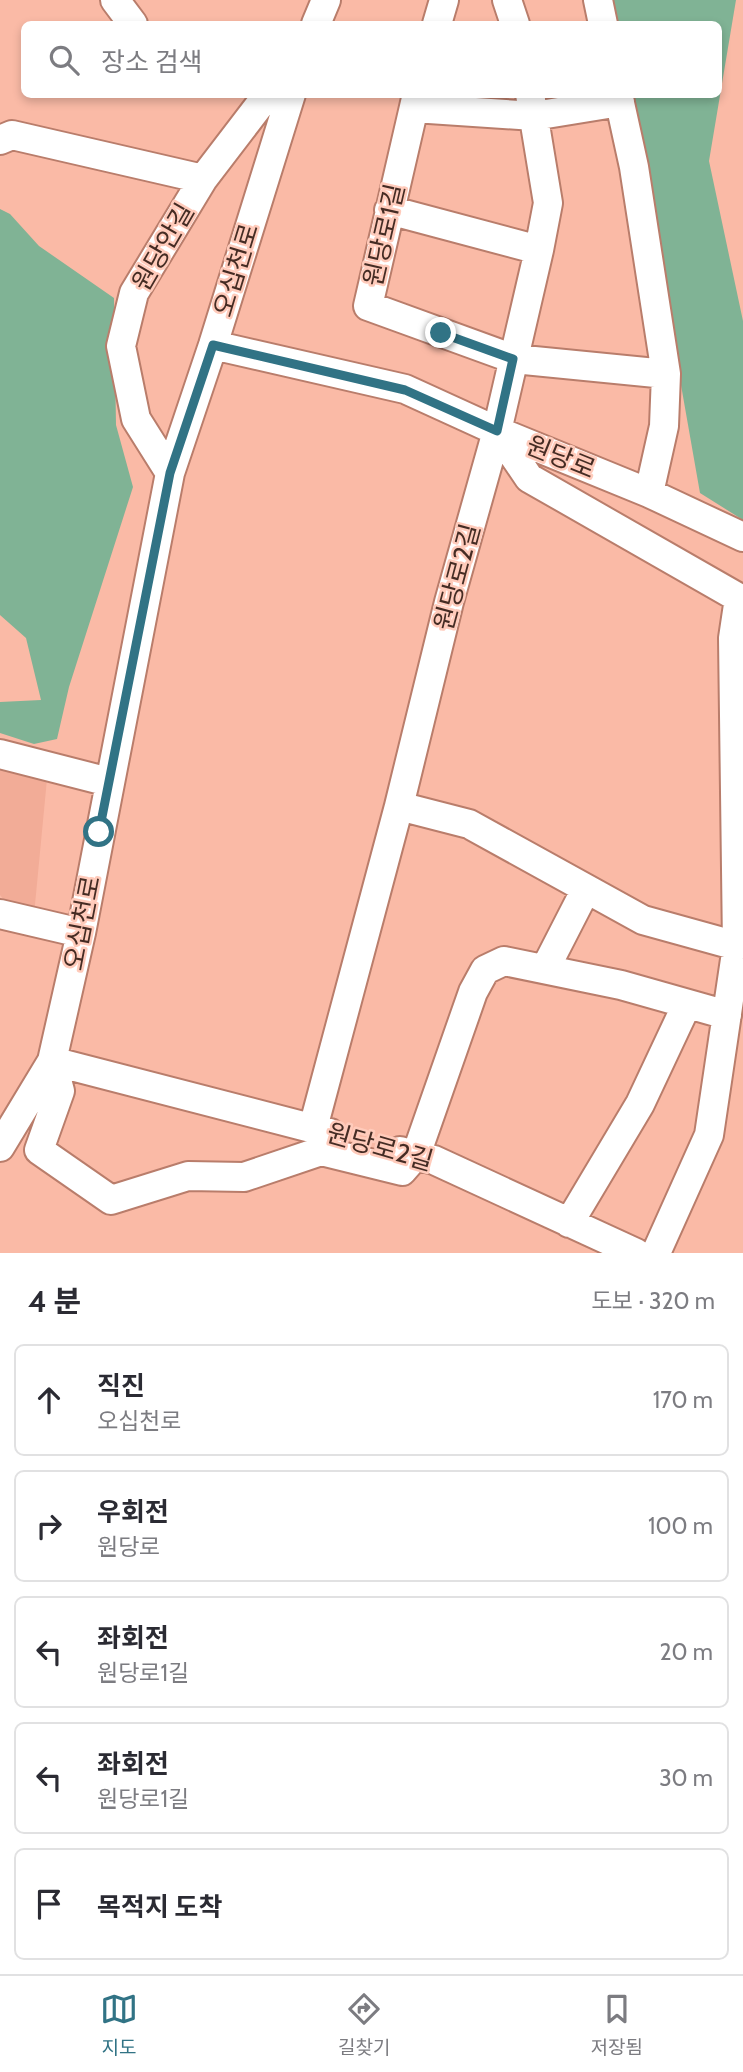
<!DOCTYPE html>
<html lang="ko">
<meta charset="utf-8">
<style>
:root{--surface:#fff;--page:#f7f7f7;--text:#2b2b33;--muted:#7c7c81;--line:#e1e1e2;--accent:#317385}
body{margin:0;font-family:Cabin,"Noto Sans KR",sans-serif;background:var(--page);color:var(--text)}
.stop{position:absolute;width:21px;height:21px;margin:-16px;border:5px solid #317385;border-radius:50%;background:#fff}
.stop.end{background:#317385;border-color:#fff;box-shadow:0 2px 7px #0008}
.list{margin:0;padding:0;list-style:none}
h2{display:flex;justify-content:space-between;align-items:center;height:91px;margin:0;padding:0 28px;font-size:30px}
h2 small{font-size:23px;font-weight:400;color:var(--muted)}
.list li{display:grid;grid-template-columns:46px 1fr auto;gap:21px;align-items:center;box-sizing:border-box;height:112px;margin:0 14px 14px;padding:0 14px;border:2px solid var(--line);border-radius:10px}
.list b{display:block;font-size:26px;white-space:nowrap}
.list p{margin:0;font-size:23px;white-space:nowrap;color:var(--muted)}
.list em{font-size:23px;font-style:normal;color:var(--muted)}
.icon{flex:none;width:38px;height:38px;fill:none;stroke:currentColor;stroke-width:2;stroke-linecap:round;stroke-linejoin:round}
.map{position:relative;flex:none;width:743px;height:1253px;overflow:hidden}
.search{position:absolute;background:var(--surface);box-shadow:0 4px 10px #0003;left:21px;right:21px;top:21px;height:77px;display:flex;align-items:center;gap:18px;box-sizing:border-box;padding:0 24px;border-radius:10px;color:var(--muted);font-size:26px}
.sheet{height:721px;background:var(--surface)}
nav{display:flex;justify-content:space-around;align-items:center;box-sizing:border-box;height:98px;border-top:2px solid var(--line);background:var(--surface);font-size:19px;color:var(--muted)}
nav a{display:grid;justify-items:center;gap:4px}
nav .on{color:var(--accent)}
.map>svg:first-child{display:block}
.built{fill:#f2ac97}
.green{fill:#80b395}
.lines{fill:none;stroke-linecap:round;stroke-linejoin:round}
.minor-casing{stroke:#b97d6b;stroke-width:32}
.minor{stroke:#fff;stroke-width:28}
.route{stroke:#317385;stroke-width:9}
.labels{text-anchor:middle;stroke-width:5;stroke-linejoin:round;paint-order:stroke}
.street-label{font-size:26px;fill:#452c24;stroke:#ffcbbb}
</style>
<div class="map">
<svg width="743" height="1253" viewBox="0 0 743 1253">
<rect width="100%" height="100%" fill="#fabaa6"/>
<path class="built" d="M 0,768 L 47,779 L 34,915 L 12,910 L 0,895 Z"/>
<path class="green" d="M 610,0 L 736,0 L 709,161 L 743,321 L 743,520 L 700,493 L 630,95 L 718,94 L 718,24 L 618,24 Z
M 0,209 L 10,214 L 39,246 L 114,298 L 116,425 L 133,487 L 69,687 L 57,739 L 34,744 L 0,733 L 0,702 L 41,700 L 26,638 L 0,615 Z"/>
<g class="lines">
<g class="minor-casing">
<path id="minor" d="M 115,0 L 133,24
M 507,0 L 515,24
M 598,0 L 603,24
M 316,24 L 326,0
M 437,24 L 444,0
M 417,94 L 368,306 L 514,359 L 666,374
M 618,94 L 634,167 L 666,374 L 664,426 L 649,493
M 414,108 L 534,116 L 620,102
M 0,140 L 12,135 L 203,179
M 389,210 L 539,250
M 213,345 L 405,389 L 497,431 L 649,493 L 743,537
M 497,431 L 529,478 L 739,598 L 733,638 L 737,946 L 709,1135 L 656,1253
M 170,473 L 136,419 L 121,346 L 134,293 L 203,179 L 268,94
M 0,754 L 109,782
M 399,806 L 469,824 L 643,920 L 737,946
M 0,914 L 81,933
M 545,969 L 586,889
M 52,1061 L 60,1091 L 39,1150 L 111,1200 L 188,1176 L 244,1177 L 321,1151 L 402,1171 L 416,1155 L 473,992 L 485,970 L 504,961 L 621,985 L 727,1015
M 52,1061 L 330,1133
M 313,1128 L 399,806 L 449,602 L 497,431 L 539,250 L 548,203 L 530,94
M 0,1147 L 52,1061 L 81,933 L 170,473 L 213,345 L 291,94
M 400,1151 L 434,1160 L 636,1253
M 569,1223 L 640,1104 L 687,1004"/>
</g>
<use href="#minor" class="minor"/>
</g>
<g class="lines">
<path class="route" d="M 99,832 L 170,473 L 213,345 L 405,390 L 497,431 L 513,359 L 441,333"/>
</g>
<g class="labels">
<g class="street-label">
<text transform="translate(384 235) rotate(-77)" y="9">원당로1길</text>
<text transform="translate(163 247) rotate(-60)" y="9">원당안길</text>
<text transform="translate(236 270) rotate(-73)" y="9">오십천로</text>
<text transform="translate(561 457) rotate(22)" y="9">원당로</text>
<text transform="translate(457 577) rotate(-75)" y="9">원당로2길</text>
<text transform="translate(82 923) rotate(-79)" y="9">오십천로</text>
<text transform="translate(380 1147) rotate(16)" y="9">원당로2길</text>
</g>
</g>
</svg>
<div class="stop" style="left:99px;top:832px"></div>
<div class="stop end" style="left:441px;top:333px"></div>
<div class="search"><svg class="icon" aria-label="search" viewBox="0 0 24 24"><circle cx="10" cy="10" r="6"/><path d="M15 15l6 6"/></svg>장소 검색</div>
</div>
<section class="sheet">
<h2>4 분<small>도보 · 320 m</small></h2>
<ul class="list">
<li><svg class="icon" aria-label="ahead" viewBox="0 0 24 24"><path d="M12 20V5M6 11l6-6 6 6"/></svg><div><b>직진</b><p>오십천로</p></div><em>170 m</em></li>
<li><svg class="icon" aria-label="right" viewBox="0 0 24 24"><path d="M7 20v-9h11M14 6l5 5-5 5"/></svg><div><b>우회전</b><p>원당로</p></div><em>100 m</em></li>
<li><svg class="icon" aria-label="left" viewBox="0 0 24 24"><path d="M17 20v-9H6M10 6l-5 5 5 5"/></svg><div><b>좌회전</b><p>원당로1길</p></div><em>20 m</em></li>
<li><svg class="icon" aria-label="left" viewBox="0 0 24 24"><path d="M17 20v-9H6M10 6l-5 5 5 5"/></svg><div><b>좌회전</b><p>원당로1길</p></div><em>30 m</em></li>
<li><svg class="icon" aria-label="arrive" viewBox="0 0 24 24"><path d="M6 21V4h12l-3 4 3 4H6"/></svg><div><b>목적지 도착</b></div></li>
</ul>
</section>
<nav>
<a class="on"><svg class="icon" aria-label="map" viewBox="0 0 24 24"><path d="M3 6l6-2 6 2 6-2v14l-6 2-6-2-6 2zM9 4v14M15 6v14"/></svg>지도</a>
<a><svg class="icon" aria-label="directions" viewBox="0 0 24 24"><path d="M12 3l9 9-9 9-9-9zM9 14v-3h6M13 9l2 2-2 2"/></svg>길찾기</a>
<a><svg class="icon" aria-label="saved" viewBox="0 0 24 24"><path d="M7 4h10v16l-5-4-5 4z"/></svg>저장됨</a>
</nav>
